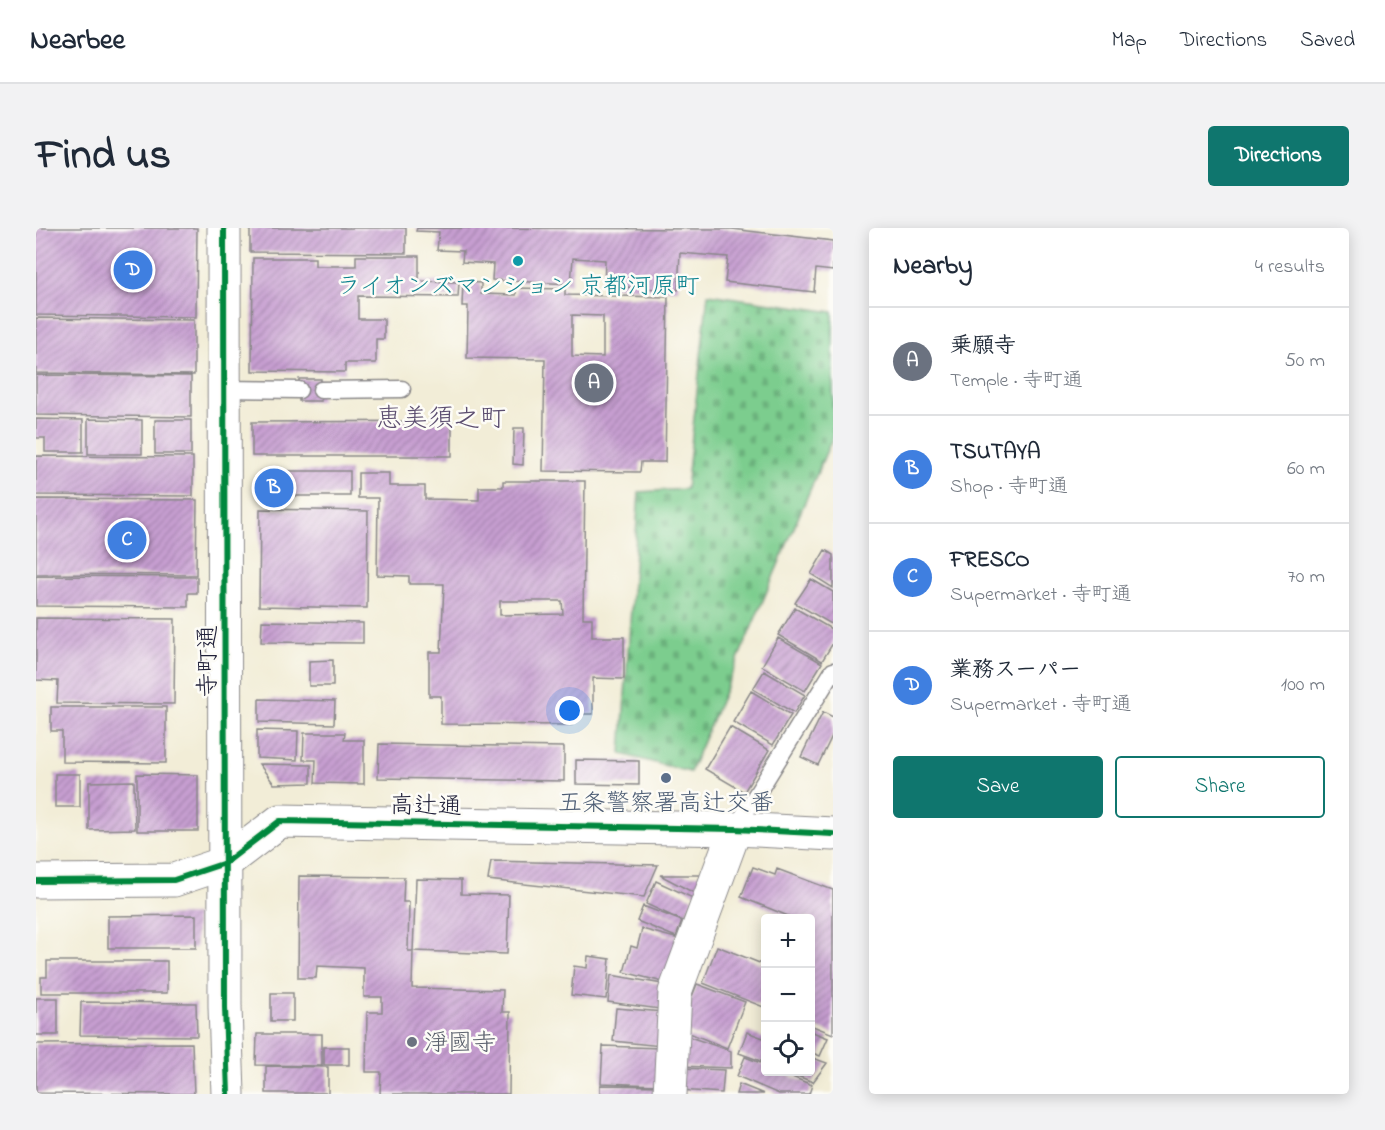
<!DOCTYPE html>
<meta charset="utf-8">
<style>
:root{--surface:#fff;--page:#f2f2f3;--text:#1f2937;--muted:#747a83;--line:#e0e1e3;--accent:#0f766e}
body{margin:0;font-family:"Indie Flower","Klee One",sans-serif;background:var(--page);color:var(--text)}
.controls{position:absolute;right:18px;bottom:18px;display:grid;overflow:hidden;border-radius:6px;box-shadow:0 3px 15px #0003}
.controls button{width:54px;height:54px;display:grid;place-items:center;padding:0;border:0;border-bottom:2px solid var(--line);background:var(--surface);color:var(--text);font:30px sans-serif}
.you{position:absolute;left:534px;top:483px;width:21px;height:21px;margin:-15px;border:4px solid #fff;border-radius:50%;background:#1a73e8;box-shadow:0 0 0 9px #1a73e833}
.badge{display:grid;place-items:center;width:39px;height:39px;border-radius:50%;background:var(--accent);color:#fff;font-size:20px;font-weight:700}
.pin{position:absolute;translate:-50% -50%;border:3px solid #fff;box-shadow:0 2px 6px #0006}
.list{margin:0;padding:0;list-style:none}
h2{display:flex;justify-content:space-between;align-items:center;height:78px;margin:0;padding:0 24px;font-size:26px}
h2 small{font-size:20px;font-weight:400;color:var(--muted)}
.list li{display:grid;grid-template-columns:39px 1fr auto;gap:18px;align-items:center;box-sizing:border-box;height:108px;padding:0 24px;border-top:2px solid var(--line)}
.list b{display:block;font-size:22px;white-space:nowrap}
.list p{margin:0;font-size:20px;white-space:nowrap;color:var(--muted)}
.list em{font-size:20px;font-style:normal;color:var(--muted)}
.actions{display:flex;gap:12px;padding:18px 24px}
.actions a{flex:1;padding:14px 0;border:2px solid var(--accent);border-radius:6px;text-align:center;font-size:21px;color:var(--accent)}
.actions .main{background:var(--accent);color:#fff}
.icon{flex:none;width:33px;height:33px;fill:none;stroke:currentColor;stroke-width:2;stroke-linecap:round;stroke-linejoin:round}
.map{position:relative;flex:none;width:797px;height:866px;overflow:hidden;border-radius:6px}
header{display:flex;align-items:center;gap:36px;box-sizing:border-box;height:84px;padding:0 30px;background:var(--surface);border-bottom:2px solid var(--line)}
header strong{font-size:28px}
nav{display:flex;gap:33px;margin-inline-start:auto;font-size:21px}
.intro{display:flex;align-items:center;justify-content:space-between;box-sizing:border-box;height:144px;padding:0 36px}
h1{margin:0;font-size:42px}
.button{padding:15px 27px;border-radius:6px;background:var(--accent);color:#fff;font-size:21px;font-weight:700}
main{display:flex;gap:36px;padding:0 36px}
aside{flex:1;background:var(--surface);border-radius:6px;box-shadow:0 3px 15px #0003}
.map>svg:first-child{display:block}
.cemetery{fill:url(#cemetery-stones);stroke:#4f7864;stroke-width:1.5}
.building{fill:url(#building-hatch);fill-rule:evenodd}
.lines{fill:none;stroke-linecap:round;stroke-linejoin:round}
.lane-casing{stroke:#8a8889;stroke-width:19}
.street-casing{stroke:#8a8889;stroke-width:35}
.secondary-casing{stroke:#8a8889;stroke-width:35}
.lane{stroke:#fff;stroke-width:16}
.street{stroke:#fff;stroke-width:33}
.secondary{stroke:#fff;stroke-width:33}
.cycleway-casing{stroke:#fdfcf7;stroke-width:10}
.cycleway{stroke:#00873e;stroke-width:6}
.culture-dot{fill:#0f9aa8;stroke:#fdfcf7;stroke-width:2}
.service-dot{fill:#5c6f8a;stroke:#fdfcf7;stroke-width:2}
.worship-dot{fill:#6b7280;stroke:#fdfcf7;stroke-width:2}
.labels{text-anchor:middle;stroke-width:5;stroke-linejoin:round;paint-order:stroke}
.culture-label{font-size:24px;fill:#0d838f;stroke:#fdfcf7}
.street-label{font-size:24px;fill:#22223b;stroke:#fdfcf7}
.service-label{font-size:24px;fill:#4e5e75;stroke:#fdfcf7}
.worship-label{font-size:24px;fill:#5b616d;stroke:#fdfcf7;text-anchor:start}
.neighbourhood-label{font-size:26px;fill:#5c4e70;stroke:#fdfcf7}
</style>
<header>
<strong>Nearbee</strong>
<nav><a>Map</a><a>Directions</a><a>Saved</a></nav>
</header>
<div class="intro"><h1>Find us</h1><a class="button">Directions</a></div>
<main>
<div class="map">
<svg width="797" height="866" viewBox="0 0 797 866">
<defs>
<pattern id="cemetery-stones" width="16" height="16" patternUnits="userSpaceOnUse" patternTransform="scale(1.5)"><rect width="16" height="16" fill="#7ccd8e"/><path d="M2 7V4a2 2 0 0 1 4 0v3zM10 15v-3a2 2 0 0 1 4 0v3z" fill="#6bb07b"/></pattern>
<pattern id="building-hatch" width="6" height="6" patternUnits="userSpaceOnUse" patternTransform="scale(1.5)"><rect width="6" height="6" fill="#c79fd1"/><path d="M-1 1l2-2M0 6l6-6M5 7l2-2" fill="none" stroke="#a181ab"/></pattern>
</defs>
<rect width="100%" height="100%" fill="#fdfcf7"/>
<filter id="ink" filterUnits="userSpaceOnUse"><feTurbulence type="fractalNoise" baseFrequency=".0167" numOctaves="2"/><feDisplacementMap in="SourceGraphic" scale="12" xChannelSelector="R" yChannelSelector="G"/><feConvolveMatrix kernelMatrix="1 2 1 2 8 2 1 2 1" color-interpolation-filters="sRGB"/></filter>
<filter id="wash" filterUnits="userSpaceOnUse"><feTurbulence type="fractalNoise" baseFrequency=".008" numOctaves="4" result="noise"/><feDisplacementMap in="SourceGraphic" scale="24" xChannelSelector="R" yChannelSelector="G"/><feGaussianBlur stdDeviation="1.35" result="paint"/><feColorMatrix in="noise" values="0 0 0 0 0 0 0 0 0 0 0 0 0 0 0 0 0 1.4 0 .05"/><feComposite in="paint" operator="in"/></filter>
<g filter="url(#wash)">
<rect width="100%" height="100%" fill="#f2edd7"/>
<path class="cemetery" d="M 672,66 L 797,84 L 797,208 L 654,544 L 585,526 L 603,264 L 650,261 Z"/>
<g id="blocks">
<path class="building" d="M 0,0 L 161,0 L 160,89 L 0,87 Z
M 214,0 L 370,0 L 370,25 L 214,24 Z
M 381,0 L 696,1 L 797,13 L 797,43 L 780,41 L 778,64 L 689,54 L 692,29 L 644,25 L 642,62 L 568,58 L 569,32 L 537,30 L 535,56 L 456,52 L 457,36 L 426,34 L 427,23 L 401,22 L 403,4 L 380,3 Z
M 320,28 L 383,28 L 383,53 L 423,54 L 422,69 L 322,68 L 322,91 L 348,91 L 348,111 L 340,111 L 340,135 L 309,135 L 309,144 L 216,143 L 217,30 L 279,30 L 279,38 L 320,38 Z
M 427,54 L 445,55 L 445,66 L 480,67 L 480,60 L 529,61 L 529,67 L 632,69 L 629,234 L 605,234 L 604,244 L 507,243 L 509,131 L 431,130 L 432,78 L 426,78 ZM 536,87 L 567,88 L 567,129 L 536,128 Z
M 0,90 L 158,92 L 158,147 L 0,145 Z
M 0,147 L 155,148 L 155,189 L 0,187 Z
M 263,151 L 285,151 L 285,173 L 263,173 Z
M 0,191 L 47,192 L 47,224 L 9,224 L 9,210 L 0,210 Z
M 52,191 L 106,192 L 106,226 L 52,226 Z
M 119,192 L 155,192 L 155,226 L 119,226 Z
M 416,193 L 416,228 L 216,228 L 216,194 Z
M 478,200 L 488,200 L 487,237 L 477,236 Z
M 0,228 L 157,229 L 157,268 L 0,267 Z
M 225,243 L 314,243 L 314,268 L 225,268 Z
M 322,245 L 353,245 L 353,258 L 389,258 L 389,271 L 443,272 L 443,259 L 467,259 L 467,253 L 549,253 L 547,390 L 556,390 L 556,409 L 588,409 L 588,451 L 557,450 L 557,486 L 536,486 L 536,497 L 405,496 L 405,468 L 393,468 L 393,424 L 405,424 L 408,356 L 373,356 L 373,348 L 341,347 L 342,270 L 322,270 ZM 464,373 L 526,373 L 527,386 L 464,387 Z
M 0,271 L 161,272 L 160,347 L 0,346 Z
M 224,281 L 332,283 L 331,380 L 223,378 Z
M 789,322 L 797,327 L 797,360 L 775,346 Z
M 0,348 L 161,349 L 161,365 L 152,365 L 152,379 L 0,378 Z
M 775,351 L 797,364 L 797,397 L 759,375 Z
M 759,380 L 797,402 L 797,415 L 786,433 L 742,407 Z
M 0,390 L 139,391 L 138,476 L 21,475 L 22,453 L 0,452 Z
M 226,393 L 327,395 L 327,415 L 225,414 Z
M 742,410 L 786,435 L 769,463 L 726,438 Z
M 297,432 L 297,458 L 273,458 L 273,433 Z
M 728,443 L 769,467 L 758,485 L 717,461 Z
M 715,463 L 755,487 L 737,517 L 697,494 Z
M 223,471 L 299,473 L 298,496 L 223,494 Z
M 15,479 L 130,479 L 130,535 L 26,534 L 26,503 L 15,503 Z
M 787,484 L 797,489 L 797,506 L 782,537 L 765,529 Z
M 694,499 L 733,522 L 708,564 L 669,541 Z
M 221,502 L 262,503 L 261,532 L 221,530 Z
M 268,505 L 309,505 L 308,512 L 328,512 L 328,556 L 279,555 L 280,532 L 267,532 Z
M 343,516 L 528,519 L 528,553 L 342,550 Z
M 540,532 L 603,533 L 603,557 L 540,556 Z
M 223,536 L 275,537 L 275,555 L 238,556 Z
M 19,546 L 44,546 L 44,579 L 19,579 Z
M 101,546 L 162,547 L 162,603 L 101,603 Z
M 98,553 L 99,601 L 53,602 L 53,554 Z
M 455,633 L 622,637 L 608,669 L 452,652 Z
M 717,639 L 739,647 L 741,641 L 797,662 L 797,806 L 774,797 L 774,690 L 757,690 L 705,669 Z
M 624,647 L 670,647 L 660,666 Z
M 263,648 L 368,649 L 367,674 L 373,674 L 372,723 L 377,723 L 376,760 L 467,762 L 466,784 L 474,784 L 473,866 L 344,866 L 345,844 L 330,844 L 331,784 L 346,784 L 346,769 L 328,769 L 328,740 L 281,738 L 280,750 L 262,750 Z
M 380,651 L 425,652 L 425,666 L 473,667 L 471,726 L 377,723 Z
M 620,653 L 657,670 L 647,693 L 610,676 Z
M 607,678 L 646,693 L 640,709 L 601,693 Z
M 160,687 L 160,720 L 72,720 L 72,688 Z
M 606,701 L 643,711 L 631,755 L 588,744 L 595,718 L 601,720 Z
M 681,718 L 726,736 L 730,726 L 730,780 L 667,755 Z
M 552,728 L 574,731 L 570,771 L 535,767 L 538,738 L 551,740 Z
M 11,733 L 131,733 L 131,765 L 5,765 L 5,749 L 11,749 Z
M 575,747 L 632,757 L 631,782 L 572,774 Z
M 661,756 L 709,774 L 691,820 L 643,801 Z
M 235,765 L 257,765 L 257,793 L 235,793 Z
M 0,770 L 22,770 L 22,807 L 0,807 Z
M 45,774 L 160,775 L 161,808 L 44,807 Z
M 580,780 L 628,784 L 625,818 L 577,813 Z
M 774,803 L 792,810 L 784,828 L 774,824 Z
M 711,804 L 730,811 L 730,835 L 703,825 Z
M 221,806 L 286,806 L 286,838 L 220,837 Z
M 645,806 L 695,823 L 695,840 L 643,838 Z
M 156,815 L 158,866 L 0,865 L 0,816 Z
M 567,818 L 624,820 L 623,857 L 565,855 Z
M 288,819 L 313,819 L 313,837 L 288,837 Z
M 709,829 L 730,837 L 730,844 L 744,844 L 776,857 L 773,866 L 743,866 L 701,848 Z
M 774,829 L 791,835 L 777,854 L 751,844 L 774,844 Z
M 230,838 L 292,839 L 292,865 L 230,865 Z
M 645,840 L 688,842 L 686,865 L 644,862 Z
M 703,856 L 728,866 L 700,866 Z
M 564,857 L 622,858 L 622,866 L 564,866 Z"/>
</g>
</g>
<g filter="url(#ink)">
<use href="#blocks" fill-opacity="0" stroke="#8a8889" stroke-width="1.5"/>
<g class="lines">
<g class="lane-casing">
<path id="lane" d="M 188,161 L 263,162
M 285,162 L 366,161
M 699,601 L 797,443"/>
</g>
<g class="street-casing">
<path id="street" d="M 188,0 L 189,779 L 192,866
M 634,866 L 639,764 L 699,601"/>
</g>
<g class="secondary-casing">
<path id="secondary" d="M 0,653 L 138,652 L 189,635 L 244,593 L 699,601 L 797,606"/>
</g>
<use href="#lane" class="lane"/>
<use href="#street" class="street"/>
<use href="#secondary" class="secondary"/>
<g class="cycleway-casing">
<path id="cycleway" d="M 188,0 L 189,779 L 192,866
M 0,653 L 138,652 L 189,635 L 244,593 L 699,601 L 797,606"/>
</g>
<use href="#cycleway" class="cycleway"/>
</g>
</g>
<circle class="culture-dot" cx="482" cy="33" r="6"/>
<circle class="service-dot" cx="630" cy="550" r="6"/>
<circle class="worship-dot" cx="376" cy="814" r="6"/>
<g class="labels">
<g class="culture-label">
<text x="482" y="65">ライオンズマンション 京都河原町</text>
</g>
<g class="street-label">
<text transform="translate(171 433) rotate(-90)" y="8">寺町通</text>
<text transform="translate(390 577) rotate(1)" y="8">高辻通</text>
</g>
<g class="service-label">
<text x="630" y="582">五条警察署高辻交番</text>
</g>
<g class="worship-label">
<text x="388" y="822">淨國寺</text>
</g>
<g class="neighbourhood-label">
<text x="405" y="198">恵美須之町</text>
</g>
</g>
</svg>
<div class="controls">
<button>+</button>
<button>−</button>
<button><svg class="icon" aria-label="locate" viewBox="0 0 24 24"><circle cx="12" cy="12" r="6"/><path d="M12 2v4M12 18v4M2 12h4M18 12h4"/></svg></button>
</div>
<div class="you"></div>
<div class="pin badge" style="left:558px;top:155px;background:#6b7280">A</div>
<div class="pin badge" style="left:238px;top:260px;background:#3f7fe0">B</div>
<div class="pin badge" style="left:91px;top:312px;background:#3f7fe0">C</div>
<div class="pin badge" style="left:97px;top:42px;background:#3f7fe0">D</div>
</div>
<aside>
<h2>Nearby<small>4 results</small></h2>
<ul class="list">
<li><span class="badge" style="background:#6b7280">A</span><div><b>乗願寺</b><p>Temple · 寺町通</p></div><em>50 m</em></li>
<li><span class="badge" style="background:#3f7fe0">B</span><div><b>TSUTAYA</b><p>Shop · 寺町通</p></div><em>60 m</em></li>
<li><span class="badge" style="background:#3f7fe0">C</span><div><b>FRESCO</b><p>Supermarket · 寺町通</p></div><em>70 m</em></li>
<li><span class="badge" style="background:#3f7fe0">D</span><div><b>業務スーパー</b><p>Supermarket · 寺町通</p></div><em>100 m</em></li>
</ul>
<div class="actions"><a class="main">Save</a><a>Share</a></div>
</aside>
</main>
